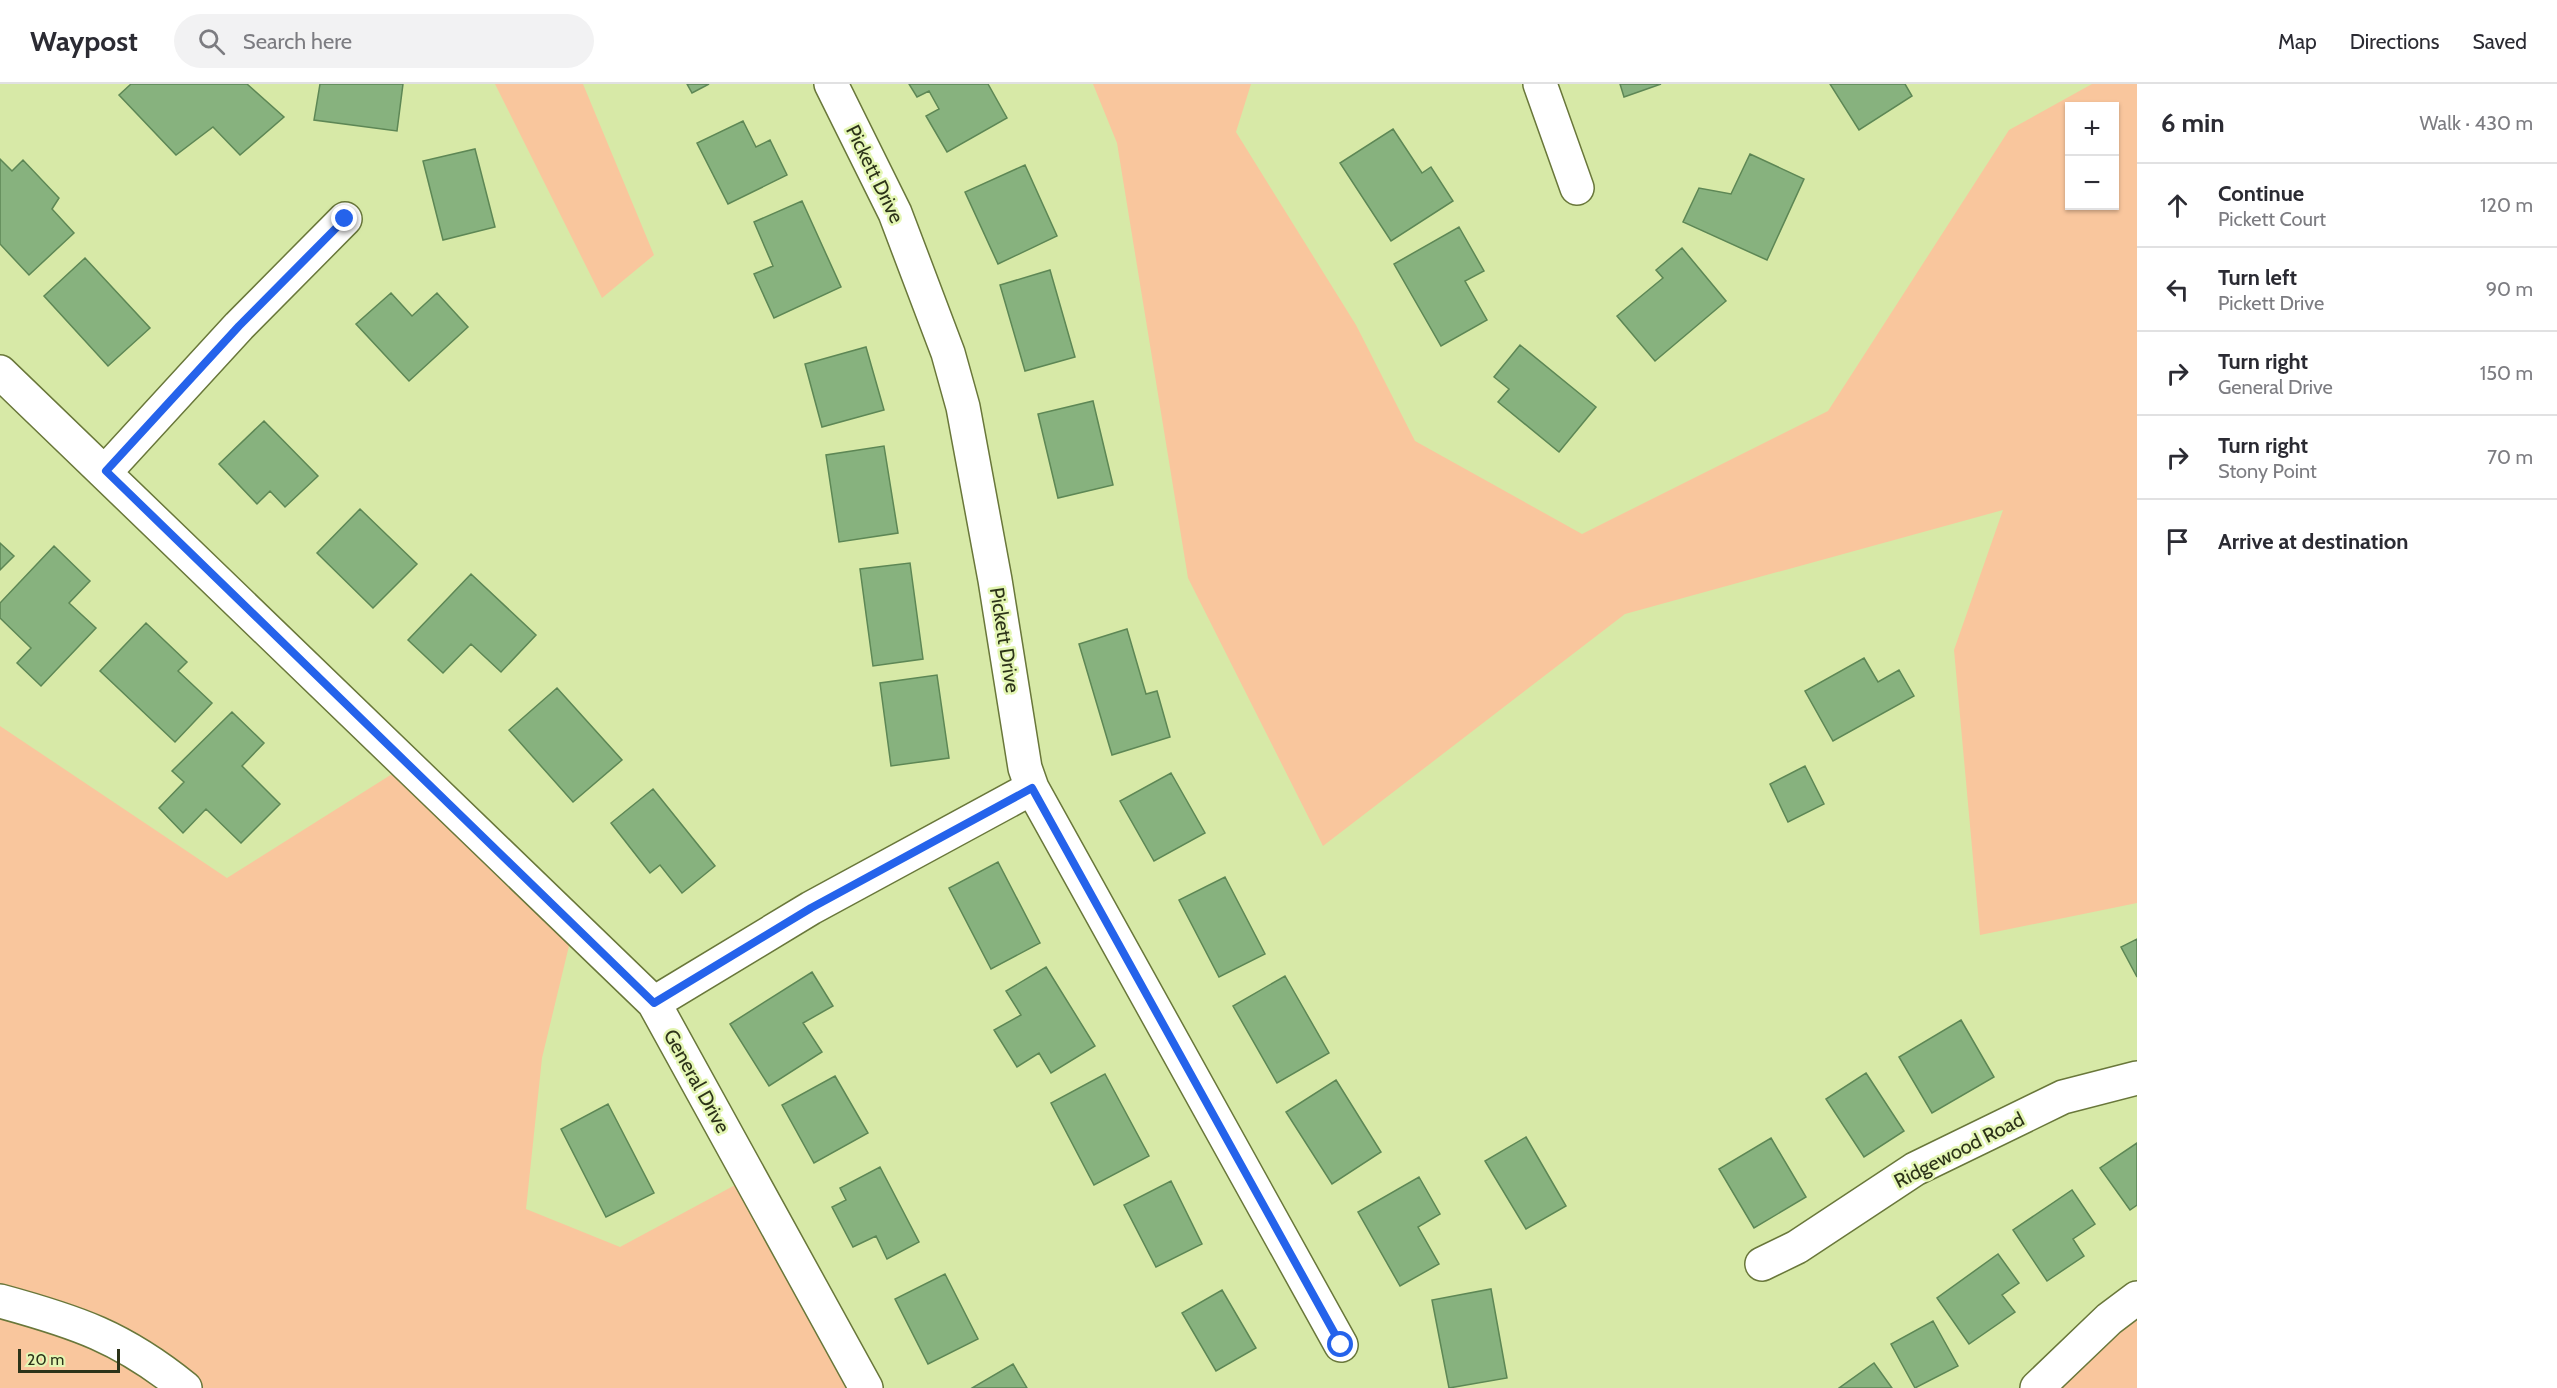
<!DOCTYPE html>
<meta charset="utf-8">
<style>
:root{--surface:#fff;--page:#f2f2f3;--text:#2b2b33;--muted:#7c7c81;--line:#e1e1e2}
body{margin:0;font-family:Cabin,sans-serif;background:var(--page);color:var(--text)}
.controls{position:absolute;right:18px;top:18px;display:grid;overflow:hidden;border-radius:0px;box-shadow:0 2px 4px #0004}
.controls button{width:54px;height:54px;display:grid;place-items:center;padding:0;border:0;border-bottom:2px solid var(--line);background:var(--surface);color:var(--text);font:30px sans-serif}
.scale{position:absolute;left:18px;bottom:15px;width:102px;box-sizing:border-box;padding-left:6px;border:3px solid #2c3319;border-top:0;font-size:16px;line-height:21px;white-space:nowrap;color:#2c3319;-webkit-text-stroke:4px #e4f6b4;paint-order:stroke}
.stop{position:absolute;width:18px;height:18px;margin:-14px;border:4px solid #2563eb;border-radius:50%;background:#fff}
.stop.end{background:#2563eb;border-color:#fff;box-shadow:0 2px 6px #0008}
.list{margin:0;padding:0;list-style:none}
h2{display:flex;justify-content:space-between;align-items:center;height:78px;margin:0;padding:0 24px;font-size:26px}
h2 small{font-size:20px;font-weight:400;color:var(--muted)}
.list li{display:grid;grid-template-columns:39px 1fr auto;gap:18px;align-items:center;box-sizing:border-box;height:84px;padding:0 24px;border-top:2px solid var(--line)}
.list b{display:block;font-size:22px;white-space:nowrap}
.list p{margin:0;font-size:20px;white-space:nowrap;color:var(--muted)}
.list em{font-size:20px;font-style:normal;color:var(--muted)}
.icon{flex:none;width:33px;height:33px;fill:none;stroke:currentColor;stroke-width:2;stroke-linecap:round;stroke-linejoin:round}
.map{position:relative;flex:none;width:2137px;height:1304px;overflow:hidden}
header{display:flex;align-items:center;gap:36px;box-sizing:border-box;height:84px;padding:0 30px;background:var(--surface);border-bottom:2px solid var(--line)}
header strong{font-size:28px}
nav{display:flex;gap:33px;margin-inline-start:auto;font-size:21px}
.search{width:420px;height:54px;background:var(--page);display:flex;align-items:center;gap:15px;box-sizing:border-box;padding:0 21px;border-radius:33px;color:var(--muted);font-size:22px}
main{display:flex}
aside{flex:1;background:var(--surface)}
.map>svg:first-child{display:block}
.green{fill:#f9c69d;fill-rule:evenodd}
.building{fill:#87b27e;stroke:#5d8755;stroke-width:1.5}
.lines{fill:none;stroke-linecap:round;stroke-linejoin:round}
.minor-casing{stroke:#69773a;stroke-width:36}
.minor{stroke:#fff;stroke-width:33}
.route{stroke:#2563eb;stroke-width:8}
.labels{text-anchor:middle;stroke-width:5;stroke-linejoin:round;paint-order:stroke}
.street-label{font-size:20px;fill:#2c3319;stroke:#e4f6b4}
</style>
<header>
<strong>Waypost</strong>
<div class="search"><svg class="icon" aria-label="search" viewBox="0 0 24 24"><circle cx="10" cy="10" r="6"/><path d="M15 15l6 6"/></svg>Search here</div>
<nav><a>Map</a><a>Directions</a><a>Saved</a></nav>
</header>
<main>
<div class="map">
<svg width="2137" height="1304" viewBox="0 0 2137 1304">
<rect width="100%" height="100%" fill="#d7e9a7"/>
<path class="green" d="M 495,0 L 583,0 L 654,171 L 602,214 Z
M 1093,0 L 1251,0 L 1236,48 L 1356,241 L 1415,357 L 1582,450 L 1828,327 L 2009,46 L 2092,0 L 2137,0 L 2137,819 L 1980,851 L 1954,566 L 2003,426 L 1625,530 L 1323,762 L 1188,494 L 1117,59 ZM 2070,22 L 2114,22 L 2114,122 L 2070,122 Z
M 0,642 L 227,794 L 408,680 L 574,841 L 542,974 L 526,1125 L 620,1163 L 750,1093 L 866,1304 L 0,1304 Z
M 2137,1214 L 2137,1304 L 2037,1304 Z"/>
<path class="building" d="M 131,0 L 247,0 L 284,33 L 240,71 L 213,43 L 176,71 L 119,11 Z
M 320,0 L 403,0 L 397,47 L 314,36 Z
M 687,0 L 709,0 L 692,9 Z
M 909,0 L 988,0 L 1007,34 L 947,68 L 926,32 L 939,25 L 929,7 L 917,13 Z
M 1620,0 L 1661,0 L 1624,13 Z
M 1830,0 L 1905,0 L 1912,12 L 1859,46 Z
M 743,37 L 756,63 L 770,56 L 787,91 L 728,120 L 697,59 Z
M 1393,45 L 1422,89 L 1431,83 L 1453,117 L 1391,157 L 1340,79 Z
M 475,65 L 495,143 L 443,156 L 423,77 Z
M 1750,70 L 1804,95 L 1767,176 L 1683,138 L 1699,104 L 1731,110 Z
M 0,75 L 12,87 L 23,76 L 59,114 L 52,125 L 74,149 L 29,191 L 0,160 Z
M 1025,81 L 1057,152 L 998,180 L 965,108 Z
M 802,117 L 841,203 L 774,234 L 754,190 L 773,182 L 754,138 Z
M 1459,143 L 1484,187 L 1465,197 L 1487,236 L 1441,262 L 1394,180 Z
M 1682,164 L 1726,217 L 1655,277 L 1617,232 L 1663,194 L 1656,186 Z
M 85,174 L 150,244 L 108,282 L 44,212 Z
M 1050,186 L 1075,273 L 1025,287 L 1000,201 Z
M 391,209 L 412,232 L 437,209 L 468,243 L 409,297 L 356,240 Z
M 1520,261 L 1596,323 L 1559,368 L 1498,318 L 1509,305 L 1494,293 Z
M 866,263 L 884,326 L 822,343 L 805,280 Z
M 1093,317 L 1113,401 L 1058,414 L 1038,330 Z
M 264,337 L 318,392 L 285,423 L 270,407 L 257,420 L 219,380 Z
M 884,362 L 898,449 L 839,458 L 826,371 Z
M 360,425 L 417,480 L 373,524 L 317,469 Z
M 0,459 L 14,472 L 0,486 Z
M 54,462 L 90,497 L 69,519 L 96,544 L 41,602 L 17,579 L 31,564 L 0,534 L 0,519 Z
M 910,479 L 923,575 L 873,582 L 860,485 Z
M 471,490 L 536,551 L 501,588 L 471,560 L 443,589 L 408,556 Z
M 146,539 L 187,578 L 178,587 L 212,619 L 175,658 L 100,587 Z
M 1127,545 L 1146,610 L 1157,607 L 1170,653 L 1112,671 L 1079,560 Z
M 1864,574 L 1878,598 L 1899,586 L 1914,612 L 1833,657 L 1805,607 Z
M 937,591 L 949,674 L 891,682 L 880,599 Z
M 557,604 L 622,676 L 573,718 L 509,646 Z
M 232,628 L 264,659 L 242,682 L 280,720 L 241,759 L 206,725 L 183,749 L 159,724 L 184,698 L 172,687 Z
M 1805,682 L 1824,720 L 1788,738 L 1770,700 Z
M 1171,689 L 1205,749 L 1154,777 L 1120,717 Z
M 653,705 L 715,782 L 682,809 L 660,781 L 650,789 L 611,739 Z
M 998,778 L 1040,859 L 991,885 L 949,804 Z
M 1225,793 L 1265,870 L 1219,893 L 1179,816 Z
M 2137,855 L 2137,893 L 2121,863 Z
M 1046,883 L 1095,962 L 1051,989 L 1039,969 L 1017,983 L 994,946 L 1021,931 L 1006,907 Z
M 812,888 L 833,922 L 803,939 L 822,968 L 769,1002 L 730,940 Z
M 1285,892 L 1329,969 L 1277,999 L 1233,922 Z
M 1961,936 L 1994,993 L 1932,1029 L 1899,973 Z
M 1866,989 L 1904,1047 L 1864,1073 L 1826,1015 Z
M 1105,990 L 1149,1072 L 1094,1101 L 1051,1019 Z
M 835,992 L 868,1049 L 814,1079 L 782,1021 Z
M 1336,996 L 1381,1068 L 1332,1100 L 1286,1028 Z
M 608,1020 L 654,1109 L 606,1133 L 561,1045 Z
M 1526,1053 L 1566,1122 L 1526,1145 L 1485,1077 Z
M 1771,1054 L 1806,1113 L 1754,1144 L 1719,1085 Z
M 2137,1059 L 2137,1121 L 2130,1126 L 2100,1084 Z
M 880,1083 L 919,1158 L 887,1175 L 876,1152 L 853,1163 L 832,1123 L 846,1116 L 840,1104 Z
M 1419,1093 L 1440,1130 L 1418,1143 L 1439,1180 L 1400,1202 L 1358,1128 Z
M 1171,1097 L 1202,1160 L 1156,1183 L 1124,1121 Z
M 2072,1106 L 2095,1140 L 2073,1155 L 2084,1172 L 2047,1197 L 2013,1146 Z
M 1998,1170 L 2019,1199 L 2002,1211 L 2015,1228 L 1969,1260 L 1937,1214 Z
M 945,1190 L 978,1255 L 928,1280 L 895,1215 Z
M 1491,1205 L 1507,1294 L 1449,1304 L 1432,1216 Z
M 1222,1206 L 1256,1264 L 1216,1287 L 1182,1229 Z
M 1933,1237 L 1958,1282 L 1915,1304 L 1891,1260 Z
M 1874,1279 L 1892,1304 L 1839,1304 Z
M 1013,1280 L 1027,1304 L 972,1304 Z"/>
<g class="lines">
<g class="minor-casing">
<path id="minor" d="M 831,0 L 895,129 L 948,269 L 963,323 L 995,496 L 1025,684 L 1032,704 L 1341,1261
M 1540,0 L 1577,104
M 0,288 L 654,919 L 866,1304
M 106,387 L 239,242 L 345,135
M 654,919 L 811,824 L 1032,704
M 1762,1180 L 1797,1163 L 1915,1085 L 2063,1013 L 2137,994
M 0,1217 C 77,1238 122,1253 185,1304
M 2037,1304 L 2109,1235 L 2137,1214"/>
</g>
<use href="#minor" class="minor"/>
</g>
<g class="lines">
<path class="route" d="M 345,135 L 239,242 L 106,387 L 654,919 L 811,824 L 1032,704 L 1341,1261"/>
</g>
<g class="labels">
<g class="street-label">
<text transform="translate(875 90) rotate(64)" y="7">Pickett Drive</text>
<text transform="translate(1005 556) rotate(81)" y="7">Pickett Drive</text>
<text transform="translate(697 997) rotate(61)" y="7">General Drive</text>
<text transform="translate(1959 1066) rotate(-27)" y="7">Ridgewood Road</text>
</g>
</g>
</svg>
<div class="controls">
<button>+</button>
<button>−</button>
</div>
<div class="scale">20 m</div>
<div class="stop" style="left:1341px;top:1261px"></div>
<div class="stop end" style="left:345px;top:135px"></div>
</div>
<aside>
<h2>6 min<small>Walk · 430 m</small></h2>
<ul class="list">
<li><svg class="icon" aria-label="ahead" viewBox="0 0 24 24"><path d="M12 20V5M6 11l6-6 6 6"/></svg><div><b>Continue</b><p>Pickett Court</p></div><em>120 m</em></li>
<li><svg class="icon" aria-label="left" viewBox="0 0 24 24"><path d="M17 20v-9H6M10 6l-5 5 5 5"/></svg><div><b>Turn left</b><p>Pickett Drive</p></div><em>90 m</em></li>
<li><svg class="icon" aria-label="right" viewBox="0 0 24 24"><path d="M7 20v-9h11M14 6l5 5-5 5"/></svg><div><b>Turn right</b><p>General Drive</p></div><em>150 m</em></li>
<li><svg class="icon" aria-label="right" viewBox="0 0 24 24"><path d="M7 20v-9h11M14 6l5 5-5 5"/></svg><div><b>Turn right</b><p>Stony Point</p></div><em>70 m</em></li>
<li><svg class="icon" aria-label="arrive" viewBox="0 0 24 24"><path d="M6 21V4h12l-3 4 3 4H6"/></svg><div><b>Arrive at destination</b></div></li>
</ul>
</aside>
</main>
